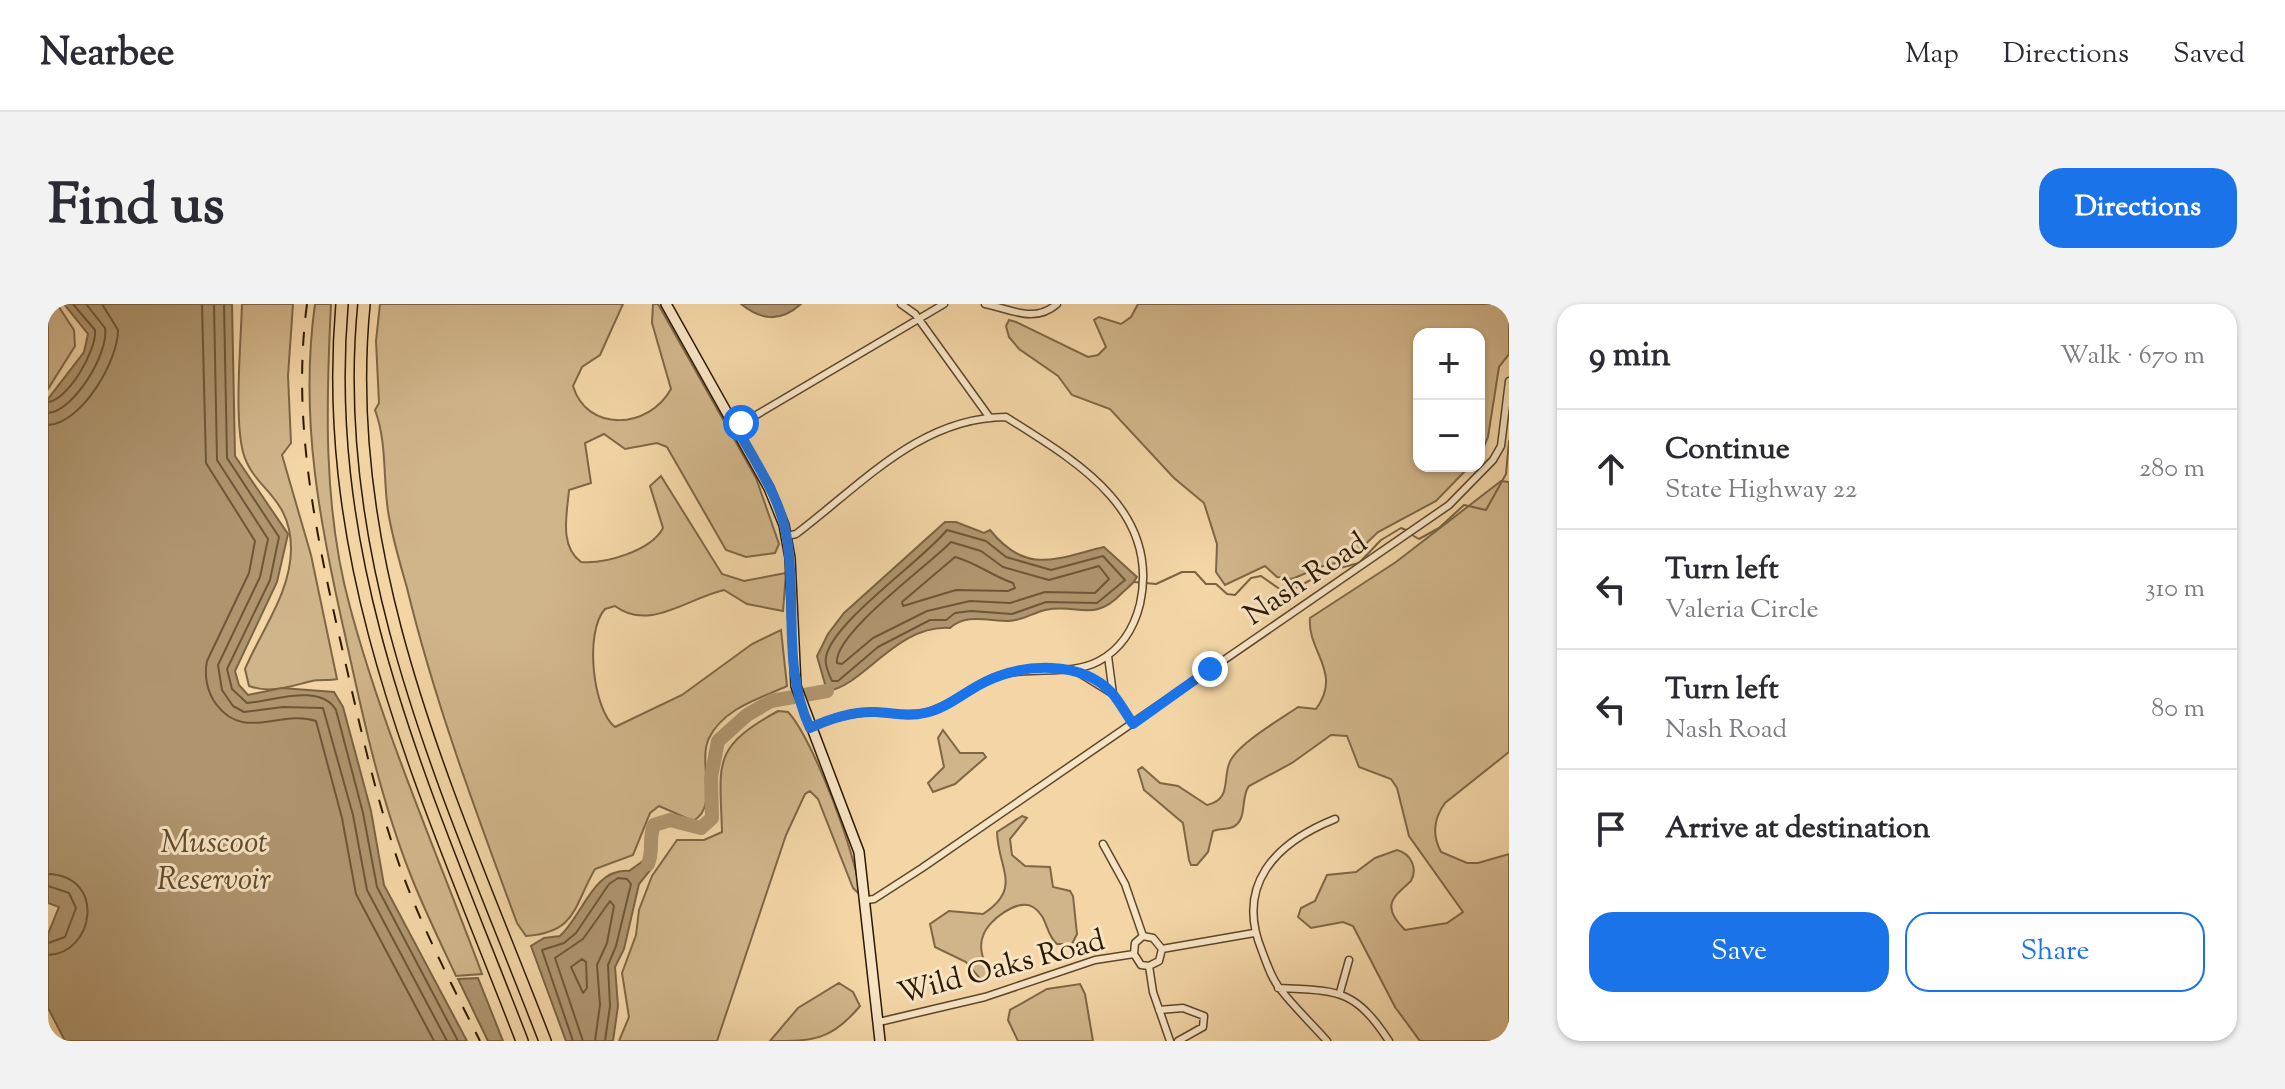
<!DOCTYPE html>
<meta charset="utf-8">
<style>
:root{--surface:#fff;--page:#f2f2f3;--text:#2b2b33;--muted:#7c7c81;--line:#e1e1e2;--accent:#1a73e8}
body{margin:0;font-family:"Sorts Mill Goudy",serif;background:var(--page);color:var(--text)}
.controls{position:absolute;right:24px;top:24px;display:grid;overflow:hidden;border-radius:16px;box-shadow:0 2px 6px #0004}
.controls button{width:72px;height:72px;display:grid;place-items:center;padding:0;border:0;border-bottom:2px solid var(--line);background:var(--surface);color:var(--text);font:40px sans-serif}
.stop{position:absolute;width:24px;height:24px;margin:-18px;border:6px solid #1a73e8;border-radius:50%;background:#fff}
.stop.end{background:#1a73e8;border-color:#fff;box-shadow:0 2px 8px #0008}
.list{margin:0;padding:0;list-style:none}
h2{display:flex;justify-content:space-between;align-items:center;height:104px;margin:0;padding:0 32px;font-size:34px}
h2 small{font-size:26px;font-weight:400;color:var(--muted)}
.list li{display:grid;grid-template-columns:52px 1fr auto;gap:24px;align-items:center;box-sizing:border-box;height:120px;padding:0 32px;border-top:2px solid var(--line)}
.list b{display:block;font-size:30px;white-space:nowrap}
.list p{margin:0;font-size:26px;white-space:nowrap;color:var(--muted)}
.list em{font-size:26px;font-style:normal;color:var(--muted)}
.actions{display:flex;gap:16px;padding:24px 32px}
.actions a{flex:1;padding:18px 0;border:2px solid var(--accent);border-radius:24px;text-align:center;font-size:28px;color:var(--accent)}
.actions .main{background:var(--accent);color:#fff}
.icon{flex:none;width:44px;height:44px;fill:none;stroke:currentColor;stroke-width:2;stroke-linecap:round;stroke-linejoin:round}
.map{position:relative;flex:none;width:1461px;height:737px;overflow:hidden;border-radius:24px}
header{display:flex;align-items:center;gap:48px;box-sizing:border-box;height:112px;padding:0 40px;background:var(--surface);border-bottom:2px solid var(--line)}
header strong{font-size:38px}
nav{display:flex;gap:44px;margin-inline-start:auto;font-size:28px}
.intro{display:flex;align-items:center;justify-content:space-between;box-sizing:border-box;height:192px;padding:0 48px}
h1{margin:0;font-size:56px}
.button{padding:20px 36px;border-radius:24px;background:var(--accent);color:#fff;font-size:28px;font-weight:700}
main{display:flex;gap:48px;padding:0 48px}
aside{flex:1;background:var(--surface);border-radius:24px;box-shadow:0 2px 6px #0004}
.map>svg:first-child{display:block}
.green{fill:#d1b58a;stroke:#7e6745;stroke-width:2}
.water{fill:#af956e;stroke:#7a6342;stroke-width:2}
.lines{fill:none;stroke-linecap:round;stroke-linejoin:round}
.shore{stroke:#6d5737;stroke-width:2}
.stream{stroke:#7a6342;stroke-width:2}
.river{stroke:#af956e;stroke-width:14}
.street-casing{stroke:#5d482a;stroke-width:9}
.secondary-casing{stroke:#2b1900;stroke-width:12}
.highway-casing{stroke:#2b1900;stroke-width:14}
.street{stroke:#f7e4c5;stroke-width:6}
.secondary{stroke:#f7e4c5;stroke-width:9}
.highway{stroke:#f3d5a6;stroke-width:11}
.rail{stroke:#2b1900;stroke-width:2;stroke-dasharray:14 14;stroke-linecap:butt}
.route{stroke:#1a73e8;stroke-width:10}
.labels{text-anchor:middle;stroke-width:6;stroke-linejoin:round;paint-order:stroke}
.street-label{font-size:30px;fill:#2b1900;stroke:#f7e4c5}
.water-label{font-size:32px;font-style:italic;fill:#604b2c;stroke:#f7e4c5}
</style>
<header>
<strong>Nearbee</strong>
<nav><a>Map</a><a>Directions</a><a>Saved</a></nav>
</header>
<div class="intro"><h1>Find us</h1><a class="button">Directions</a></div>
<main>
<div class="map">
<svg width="1461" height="737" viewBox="0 0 1461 737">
<rect width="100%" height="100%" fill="#f3d5a6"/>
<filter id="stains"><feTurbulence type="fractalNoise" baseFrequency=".0025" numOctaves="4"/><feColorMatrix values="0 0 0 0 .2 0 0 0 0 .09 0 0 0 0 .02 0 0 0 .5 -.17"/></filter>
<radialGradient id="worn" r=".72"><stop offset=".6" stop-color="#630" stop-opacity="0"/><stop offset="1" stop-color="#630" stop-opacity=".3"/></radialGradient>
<path class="green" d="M 0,0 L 9,0 L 26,26 L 27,42 L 0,85 Z
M 194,0 L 245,0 L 240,72 L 243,139 L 234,151 L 263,251 L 289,375 C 281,377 272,375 264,377 C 243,382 223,390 201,382 L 197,365 C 213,327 243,288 243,245 C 243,191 205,186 195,148 C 186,113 193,38 194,0 Z
M 267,0 L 283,0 C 278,100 275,205 302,303 C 335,426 389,549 434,670 L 408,672 C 393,640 378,609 365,577 C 333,498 315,414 297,331 C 272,221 251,113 267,0 Z
M 332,0 L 575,0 L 552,51 L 534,63 L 525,82 C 539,129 601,125 623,85 L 604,19 L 605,0 L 610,0 L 708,174 L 731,240 L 727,249 L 698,253 L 678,246 L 619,143 L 609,139 L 577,145 L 556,130 L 537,139 L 543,179 L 521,186 C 519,210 511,242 533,258 C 557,260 603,247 615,224 L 602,182 L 613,172 L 674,270 L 696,277 L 738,269 L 735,307 L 699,300 L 676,286 C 640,294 601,328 567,302 L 557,305 C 536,328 545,406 567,423 L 634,391 L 704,340 L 733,326 L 739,382 C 711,395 676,404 661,434 C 649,459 672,502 645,517 L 611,502 L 602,509 L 585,551 L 547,565 C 525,603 529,628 478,632 L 469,619 C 428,508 387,399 359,284 C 352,259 344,233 340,207 C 335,174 339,138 327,106 L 331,99 L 328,37 Z
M 1090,0 L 1461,0 L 1461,50 L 1451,63 L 1440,133 L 1431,154 L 1431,30 L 1371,30 L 1371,162 L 1422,162 L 1388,197 L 1330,228 L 1301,256 L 1275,262 L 1244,275 L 1229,273 L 1217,262 L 1177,281 L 1168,268 L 1169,240 L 1156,199 L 1126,174 L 1062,105 L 1024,91 L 1010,72 L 971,45 L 961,33 L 958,22 L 961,16 L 968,18 L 1040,53 L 1050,51 L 1058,43 L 1046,16 L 1051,13 L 1073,20 L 1083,13 Z
M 1453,177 L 1461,178 L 1461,448 L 1397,499 C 1386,514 1384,531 1393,548 L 1419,559 L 1430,559 L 1461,550 L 1461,737 L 1372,737 L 1347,703 L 1305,622 L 1295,618 L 1263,624 L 1250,613 L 1253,604 L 1267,597 L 1279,571 L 1308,568 L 1327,554 L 1349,546 C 1363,550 1370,564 1363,577 C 1344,594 1333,602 1357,626 L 1399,619 L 1415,608 L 1361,532 L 1349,484 L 1343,475 L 1311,463 L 1299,432 L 1283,431 L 1244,459 L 1201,482 C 1192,493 1200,516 1185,523 C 1178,526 1172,524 1165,527 L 1160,548 L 1149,561 L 1143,561 L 1141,556 L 1135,519 L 1096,486 L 1090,466 L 1094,463 L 1112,479 L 1130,482 L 1159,501 C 1183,496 1175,476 1181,460 C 1187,441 1233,415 1250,403 L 1268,405 C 1295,368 1259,348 1262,314 L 1348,258 Z
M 730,407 L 740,408 C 765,434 810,555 812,591 L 805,584 L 770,495 L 762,487 L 757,490 L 738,531 L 669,737 L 571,737 L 581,713 L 574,669 L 588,631 L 591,606 L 604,572 L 629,536 L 656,536 L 674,528 C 672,458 663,444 730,407 Z
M 895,426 L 912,449 L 935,449 L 938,453 L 907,480 L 885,488 L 880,479 L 896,463 L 890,434 Z
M 974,512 L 979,514 L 962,535 L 964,551 L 977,562 L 1002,563 L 1005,583 L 1022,587 L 1025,592 L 1029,630 L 1024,640 L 1009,640 C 997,630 1000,612 985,603 C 970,594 940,616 935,632 C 930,645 936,657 941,669 L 934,677 L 918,658 L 887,643 L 882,620 L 901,607 L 935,610 C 975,584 950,565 949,528 Z
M 791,679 L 805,688 L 812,702 C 783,737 765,737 722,737 L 750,704 Z
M 1032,680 L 1037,690 L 1045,737 L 970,737 L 960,716 L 962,706 L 999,685 Z"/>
<path class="water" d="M 16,0 L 184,0 L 187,152 L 240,230 L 229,278 L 187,367 L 191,381 L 200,391 L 234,384 L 286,388 L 295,403 L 323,507 L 336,581 L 419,737 L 17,737 L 0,704 L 0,630 L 11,603 L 0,599 L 0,95 L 36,48 L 40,30 Z
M 693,0 L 753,0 C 733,18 714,17 693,0 Z
M 897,218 L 908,218 L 936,229 L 942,226 C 979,272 1009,254 1056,243 L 1089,273 C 1084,282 1080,283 1073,290 C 1045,319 1030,299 997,306 C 985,309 973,317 961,317 C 940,317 918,309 902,324 C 849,320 815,383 779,387 L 769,352 L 780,330 L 796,309 Z
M 595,557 L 604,564 L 591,580 L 576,645 L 567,663 L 570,702 L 565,737 L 518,737 L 483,642 L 496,634 L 512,632 C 535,611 545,564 581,567 Z
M 430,674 L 455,737 L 440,737 L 410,675 Z"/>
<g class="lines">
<path class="shore" d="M 154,0 L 158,159 L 207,237 L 201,269 L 159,357 C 156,371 159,388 168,400 C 196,438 232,405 268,417 L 294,514 L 308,590 L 386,737
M 166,0 L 169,156 L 220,235 L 212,273 L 170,361 L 174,386 L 185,402 L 196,408 L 235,403 L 275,404 L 305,511 L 319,586 L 399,737
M 176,0 L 179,154 L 231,233 L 222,276 L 179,365 L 184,385 L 199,399 C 225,397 272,379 288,406 L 315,509 L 329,583 L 410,737
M 0,98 C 20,96 49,46 47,26 L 25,0
M 0,109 C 26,107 61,49 57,24 L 38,0
M 0,121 C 34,119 70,57 70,26 L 54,0
M 899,226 L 938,237 L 958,253 L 1003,266 L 1055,252 L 1077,276 L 1049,299 L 998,298 L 964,310 L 923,307 L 907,309 L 898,316 L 882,316 L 830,343 L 790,377 L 784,377 C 781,370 776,361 778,353 C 784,318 874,257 899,226 Z
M 903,238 L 933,247 L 955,263 L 1001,276 L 1051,262 L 1061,275 L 1047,289 L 997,288 L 962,299 L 922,297 L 879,307 L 825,334 L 794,360 L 789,359 C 785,330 881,261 903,238 Z
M 907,253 C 929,259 944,272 965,279 L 967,284 L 960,287 L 908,286 L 855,302 L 854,298 Z
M 0,570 C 59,572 46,650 0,651
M 0,582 L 21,589 L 28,604 L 17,633 L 0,639
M 534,655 L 538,658 L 539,684 L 535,689 L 523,663 Z
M 525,737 L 494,646 L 516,639 L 528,629 L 561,580 L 570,574 L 579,575 L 583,580 L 568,642 L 560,661 L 562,702 L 557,737
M 535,737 L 507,654 L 535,635 L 562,597 L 566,602 L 559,639 L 549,661 L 552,701 L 547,737"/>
<path class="stream" d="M 1364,231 L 1371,235 L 1391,224 L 1416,201 L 1438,206 L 1458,170 L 1461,137
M 1086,278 L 1108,280 L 1134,268 L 1147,268 L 1158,280 L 1168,280 L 1179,290 L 1187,291 L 1203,274 L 1213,272 L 1233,286 L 1248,284 L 1277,268 L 1311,259 L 1333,236 L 1353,224 L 1358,226"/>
<path class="river" d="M 600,560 C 606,546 600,535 606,521 L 622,516 L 653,524 L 664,514 L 663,473 L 670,437 L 699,411 L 723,397 L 779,387"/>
<g class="street-casing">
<path id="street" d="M 853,0 L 867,10 L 942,114
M 937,0 C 963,5 986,20 1009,0
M 688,123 L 896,0
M 739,232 L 748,230 C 812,182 872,113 958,113 C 1026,156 1113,205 1092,300 C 1086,324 1073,345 1051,357 C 1021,373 983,361 950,372 C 925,380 906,401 880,408 C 862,413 845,409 826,408 C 803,408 783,414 762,424
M 1060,352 L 1065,390
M 1028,367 L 1065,390 L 1085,420
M 1055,540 L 1077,580 L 1095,632
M 819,596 L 826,595 L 874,564 L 1401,201 L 1445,156 L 1453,142 L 1461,77
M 1095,632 L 1105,634 L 1114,645 L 1111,657 L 1101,662
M 1114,645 L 1206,629
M 1086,650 L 1087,639 L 1095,632
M 1086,650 L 1093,661 L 1101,662
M 1101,662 L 1105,688 L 1122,737
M 1230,684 C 1290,687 1306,684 1341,737
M 1292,688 L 1301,656
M 1111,706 L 1135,704 L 1156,712 L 1155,723 L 1130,737
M 831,718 L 937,693 L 1047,656 L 1086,650
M 1279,737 C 1264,720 1247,704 1233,686 C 1224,676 1219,660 1214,647 C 1187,581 1227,539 1287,515"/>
</g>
<g class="secondary-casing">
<path id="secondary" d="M 618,0 L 721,184 L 736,221 L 742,254 L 748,382 L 811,548 L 832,737"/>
</g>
<g class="highway-casing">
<path id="highway" d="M 294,0 C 271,269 380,493 474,737
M 316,0 C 290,264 405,498 497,737"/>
</g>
<use href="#street" class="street"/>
<use href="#secondary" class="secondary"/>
<use href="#highway" class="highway"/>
<path class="rail" d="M 259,0 C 244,113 266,221 291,331 C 309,408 325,485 351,560 C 373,622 403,679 432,737"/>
</g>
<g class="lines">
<path class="route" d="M 693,119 L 688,123 C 707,158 733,194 739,235 C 749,298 734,365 762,424 C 783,414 804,407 828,408 C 845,409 860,413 877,409 C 900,404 916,388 937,378 C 975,359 1033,356 1064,389 C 1072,398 1078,410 1085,420 L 1162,365"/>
</g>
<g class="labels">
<g class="street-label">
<text transform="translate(1257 274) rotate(-34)" y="10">Nash Road</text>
<text transform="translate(953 662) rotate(-15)" y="10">Wild Oaks Road</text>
</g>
<g class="water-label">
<text x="166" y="548">Muscoot<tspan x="166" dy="37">Reservoir</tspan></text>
</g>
</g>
<rect width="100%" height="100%" filter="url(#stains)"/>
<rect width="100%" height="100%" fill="url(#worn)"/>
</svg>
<div class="controls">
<button>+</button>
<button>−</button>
</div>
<div class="stop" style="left:693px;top:119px"></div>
<div class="stop end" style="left:1162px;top:365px"></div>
</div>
<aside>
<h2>9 min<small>Walk · 670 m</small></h2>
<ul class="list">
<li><svg class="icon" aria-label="ahead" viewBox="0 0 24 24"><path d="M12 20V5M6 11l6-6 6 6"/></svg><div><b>Continue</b><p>State Highway 22</p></div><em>280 m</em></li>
<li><svg class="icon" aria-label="left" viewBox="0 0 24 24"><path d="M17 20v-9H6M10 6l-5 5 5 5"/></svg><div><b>Turn left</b><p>Valeria Circle</p></div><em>310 m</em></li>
<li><svg class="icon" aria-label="left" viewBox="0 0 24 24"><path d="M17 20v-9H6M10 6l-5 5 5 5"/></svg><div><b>Turn left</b><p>Nash Road</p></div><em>80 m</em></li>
<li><svg class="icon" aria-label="arrive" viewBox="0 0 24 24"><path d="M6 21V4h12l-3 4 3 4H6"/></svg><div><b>Arrive at destination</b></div></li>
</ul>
<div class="actions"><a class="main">Save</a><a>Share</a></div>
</aside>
</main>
